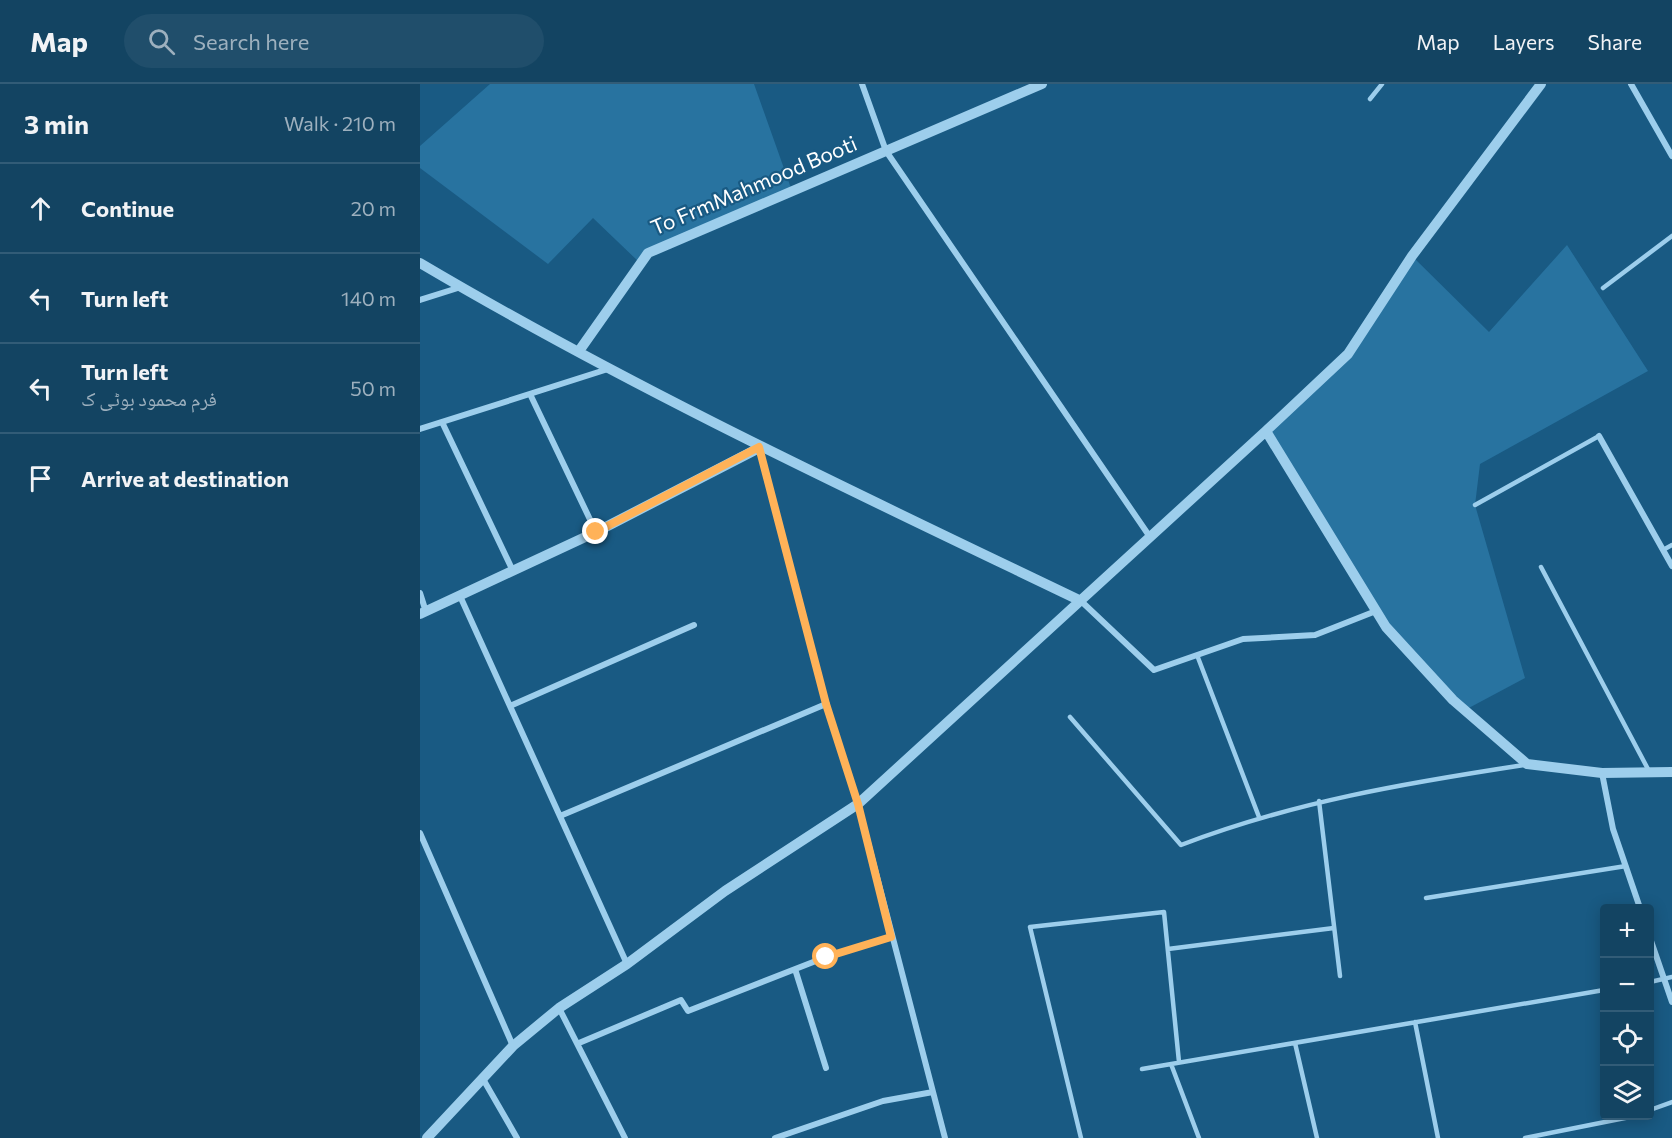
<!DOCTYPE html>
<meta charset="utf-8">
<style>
:root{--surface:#134462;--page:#204e6b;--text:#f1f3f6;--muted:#9db0be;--line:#325c77}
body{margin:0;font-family:Commissioner,"Noto Naskh Arabic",sans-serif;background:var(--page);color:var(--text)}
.controls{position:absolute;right:18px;bottom:18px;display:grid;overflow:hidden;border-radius:6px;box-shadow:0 3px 15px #0003}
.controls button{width:54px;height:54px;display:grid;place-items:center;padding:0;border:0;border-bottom:2px solid var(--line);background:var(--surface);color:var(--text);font:30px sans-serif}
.stop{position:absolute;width:18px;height:18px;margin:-14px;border:4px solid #ffb258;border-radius:50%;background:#fff}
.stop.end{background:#ffb258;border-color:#fff;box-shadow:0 2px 6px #0008}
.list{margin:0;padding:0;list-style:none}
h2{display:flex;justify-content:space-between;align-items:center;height:78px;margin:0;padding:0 24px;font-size:26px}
h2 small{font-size:20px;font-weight:400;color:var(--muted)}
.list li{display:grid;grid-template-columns:39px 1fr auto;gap:18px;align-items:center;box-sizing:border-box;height:90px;padding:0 24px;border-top:2px solid var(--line)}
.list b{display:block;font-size:22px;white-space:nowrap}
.list p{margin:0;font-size:20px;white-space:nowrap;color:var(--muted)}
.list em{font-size:20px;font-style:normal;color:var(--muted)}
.icon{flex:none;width:33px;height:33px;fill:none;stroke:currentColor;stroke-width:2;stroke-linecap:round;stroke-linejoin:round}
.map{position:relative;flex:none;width:1252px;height:1054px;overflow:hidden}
header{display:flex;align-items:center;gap:36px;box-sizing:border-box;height:84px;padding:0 30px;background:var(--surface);border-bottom:2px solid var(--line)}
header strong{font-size:28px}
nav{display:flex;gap:33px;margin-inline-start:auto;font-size:21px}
.search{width:420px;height:54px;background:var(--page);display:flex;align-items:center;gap:15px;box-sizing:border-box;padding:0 21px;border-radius:33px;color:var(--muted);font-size:22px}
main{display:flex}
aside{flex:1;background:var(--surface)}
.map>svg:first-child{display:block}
.green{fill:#2873a0}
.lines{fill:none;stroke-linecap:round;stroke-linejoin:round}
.service{stroke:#9dceec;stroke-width:4.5}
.minor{stroke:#9dceec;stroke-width:6}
.tertiary{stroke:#9dceec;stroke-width:10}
.route{stroke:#ffb258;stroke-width:8}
.labels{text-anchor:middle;stroke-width:4.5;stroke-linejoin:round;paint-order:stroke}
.street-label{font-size:21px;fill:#fff;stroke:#195a83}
</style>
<header>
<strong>Map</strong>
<div class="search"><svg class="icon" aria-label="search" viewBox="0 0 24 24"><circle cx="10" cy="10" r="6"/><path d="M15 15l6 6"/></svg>Search here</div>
<nav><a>Map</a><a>Layers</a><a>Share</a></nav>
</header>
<main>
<aside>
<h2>3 min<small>Walk · 210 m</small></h2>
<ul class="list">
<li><svg class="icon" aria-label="ahead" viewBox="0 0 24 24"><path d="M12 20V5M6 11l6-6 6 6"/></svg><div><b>Continue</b></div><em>20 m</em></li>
<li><svg class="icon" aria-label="left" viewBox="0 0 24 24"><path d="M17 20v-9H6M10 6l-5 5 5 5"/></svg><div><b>Turn left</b></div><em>140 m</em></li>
<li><svg class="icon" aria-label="left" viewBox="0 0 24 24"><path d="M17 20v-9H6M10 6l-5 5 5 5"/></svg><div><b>Turn left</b><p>فرم محمود بوٹی ک</p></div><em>50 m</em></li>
<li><svg class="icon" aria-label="arrive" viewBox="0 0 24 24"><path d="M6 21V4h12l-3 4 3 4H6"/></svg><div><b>Arrive at destination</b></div></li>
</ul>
</aside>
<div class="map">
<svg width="1252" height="1054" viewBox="0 0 1252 1054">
<rect width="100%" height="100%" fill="#195a83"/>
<path class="green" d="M 70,0 L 334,0 L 372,107 L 228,169 L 220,179 L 173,134 L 128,180 L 0,84 L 0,62 Z
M 1147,161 L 1228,287 L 1060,380 L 1055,421 L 1105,594 L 1045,626 L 966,543 L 846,347 L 928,270 L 992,172 L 1069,248 Z"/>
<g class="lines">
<path class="service" d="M 950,15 L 962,0
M 1183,204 L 1252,152
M 1055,421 L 1179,352
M 1243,466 L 1252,461
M 1121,483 L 1229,687
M 777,571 L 839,733
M 650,633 L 761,761 C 873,718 986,699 1104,681
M 899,717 L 920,892
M 1006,814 L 1206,782
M 748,865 L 914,844
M 1230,898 L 1252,893
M 995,938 L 1018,1054
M 875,959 L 897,1054
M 751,980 L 779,1054
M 722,985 L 1184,906
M 1230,1026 L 1252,1018
M 661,1054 L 610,843 L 744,828 L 759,978
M 1105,1054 L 1215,1032"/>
<path class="minor" d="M 442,0 L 466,67 L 730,453
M 1211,0 L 1252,72
M 0,216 L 41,203
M 110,310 L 176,448
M 22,338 L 93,487
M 0,345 L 188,285
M 1179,352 L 1252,482
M 339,364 L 406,620 L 438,720 L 525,1054
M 0,509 L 6,528
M 40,512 L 207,880
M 661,517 L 734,586 L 823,555 L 895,551 L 956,527
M 90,622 L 274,541
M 1182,689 L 1193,745 L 1220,824
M 140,732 L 406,620
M 0,749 L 93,962
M 1230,854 L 1252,918
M 375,885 L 406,984
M 139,924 L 205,1054
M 159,959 L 261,916 L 268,927 L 406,873 L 471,853
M 63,995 L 97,1054
M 355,1054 L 463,1017 L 513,1008"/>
<path class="tertiary" d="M 0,179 C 213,305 438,410 661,517
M 159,267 L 228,169 L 622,0
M 846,347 L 928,270 L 992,172 L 1121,0
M 0,530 L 176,448 L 339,364
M 7,1054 L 93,962 L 139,924 L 207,880 L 305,807 L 438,720 L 846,347 L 966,543 L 1033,616 L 1107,680 L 1182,689 L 1252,688"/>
</g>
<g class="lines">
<path class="route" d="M 176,448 L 339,363 L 406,620 L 438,720 L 471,853 L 406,873"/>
</g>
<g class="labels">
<g class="street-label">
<text transform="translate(334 102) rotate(-23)" y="7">To FrmMahmood Booti</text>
</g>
</g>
</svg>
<div class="controls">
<button>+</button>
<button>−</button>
<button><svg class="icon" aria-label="locate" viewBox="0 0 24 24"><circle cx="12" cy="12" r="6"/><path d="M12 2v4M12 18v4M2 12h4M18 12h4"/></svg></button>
<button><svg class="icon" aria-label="layers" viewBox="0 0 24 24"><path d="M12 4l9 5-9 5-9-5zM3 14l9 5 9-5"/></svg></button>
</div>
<div class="stop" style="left:406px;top:873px"></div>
<div class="stop end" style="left:176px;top:448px"></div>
</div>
</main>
